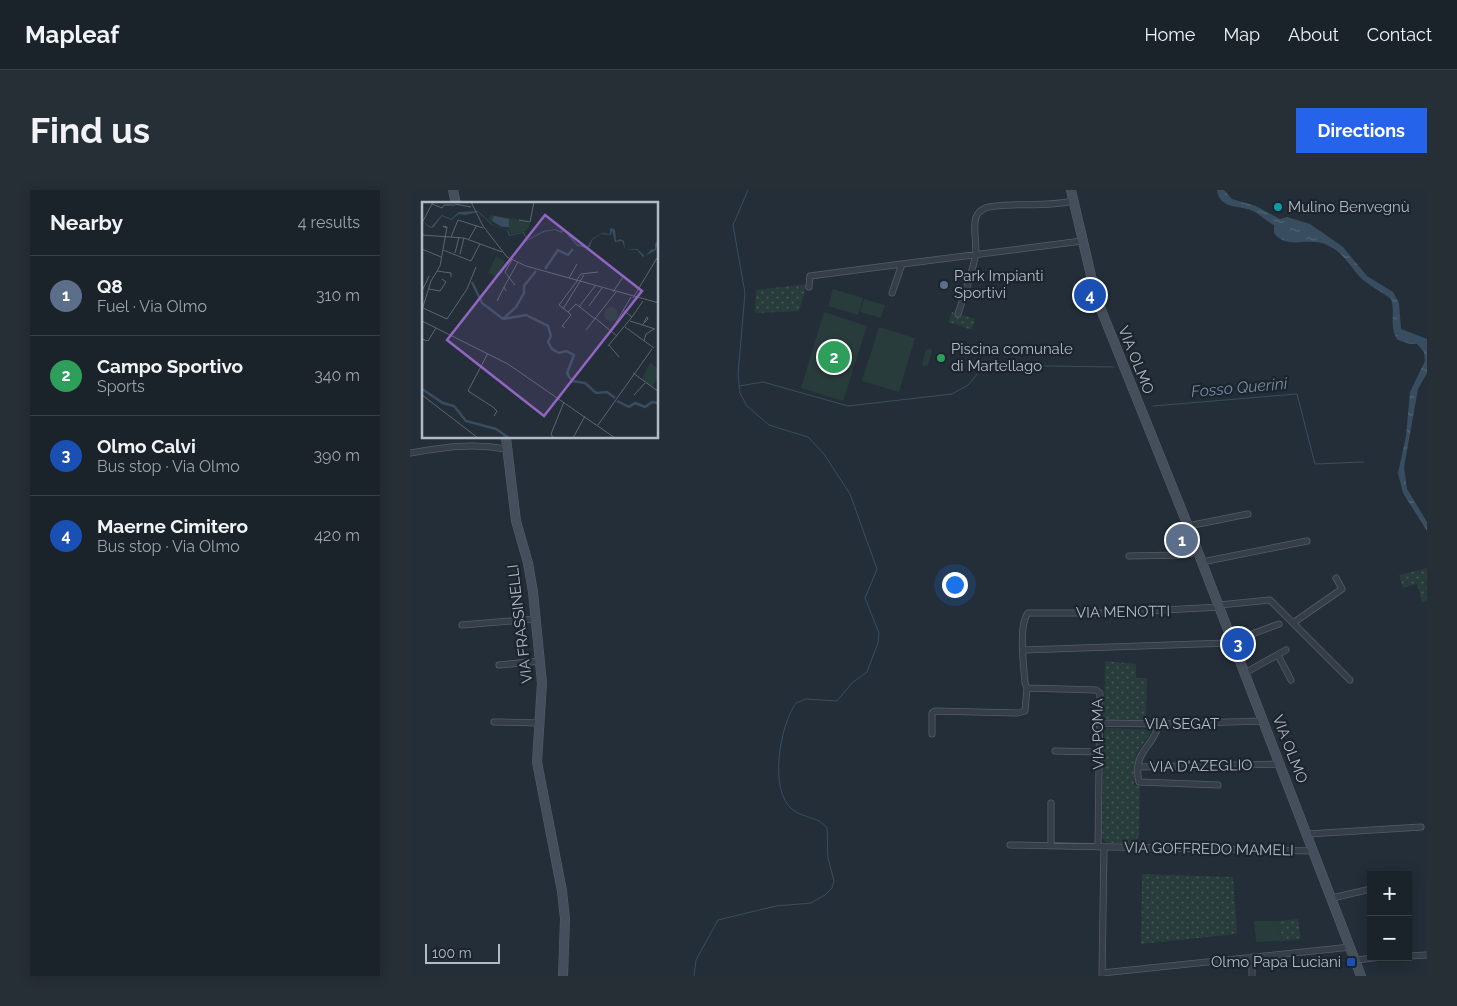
<!DOCTYPE html>
<meta charset="utf-8">
<style>
:root{--surface:#1a222a;--page:#272f36;--text:#f1f3f6;--muted:#9fa4a8;--line:#383f47;--accent:#2563eb}
body{margin:0;font-family:Raleway,sans-serif;background:var(--page);color:var(--text)}
.controls{position:absolute;right:15px;bottom:15px;display:grid;overflow:hidden;border-radius:0px;box-shadow:0 2px 12px #0003}
.controls button{width:45px;height:45px;display:grid;place-items:center;padding:0;border:0;border-bottom:1px solid var(--line);background:var(--surface);color:var(--text);font:25px sans-serif}
.scale{position:absolute;left:15px;bottom:12px;width:75px;box-sizing:border-box;padding-left:5px;border:2px solid #b1bac5;border-top:0;font-size:14px;line-height:18px;white-space:nowrap;color:#b1bac5;-webkit-text-stroke:4px #1c242d;paint-order:stroke}
.you{position:absolute;left:544px;top:394px;width:18px;height:18px;margin:-12px;border:4px solid #fff;border-radius:50%;background:#1a73e8;box-shadow:0 0 0 8px #1a73e833}
.badge{display:grid;place-items:center;width:32px;height:32px;border-radius:50%;background:var(--accent);color:#fff;font-size:16px;font-weight:700}
.pin{position:absolute;translate:-50% -50%;border:2px solid #fff;box-shadow:0 1px 5px #0006}
.list{margin:0;padding:0;list-style:none}
h2{display:flex;justify-content:space-between;align-items:center;height:65px;margin:0;padding:0 20px;font-size:21px}
h2 small{font-size:16px;font-weight:400;color:var(--muted)}
.list li{display:grid;grid-template-columns:32px 1fr auto;gap:15px;align-items:center;box-sizing:border-box;height:80px;padding:0 20px;border-top:1px solid var(--line)}
.list b{display:block;font-size:19px;white-space:nowrap}
.list p{margin:0;font-size:16px;white-space:nowrap;color:var(--muted)}
.list em{font-size:16px;font-style:normal;color:var(--muted)}
.map{position:relative;flex:none;width:1017px;height:786px;overflow:hidden;border-radius:0px}
header{display:flex;align-items:center;gap:30px;box-sizing:border-box;height:70px;padding:0 25px;background:var(--surface);border-bottom:1px solid var(--line)}
header strong{font-size:24px}
nav{display:flex;gap:28px;margin-inline-start:auto;font-size:18px}
.intro{display:flex;align-items:center;justify-content:space-between;box-sizing:border-box;height:120px;padding:0 30px}
h1{margin:0;font-size:35px}
.button{padding:12px 22px;border-radius:0px;background:var(--accent);color:#fff;font-size:18px;font-weight:700}
main{display:flex;gap:30px;padding:0 30px}
aside{flex:1;background:var(--surface);border-radius:0px;box-shadow:0 2px 12px #0003}
.map>svg:first-child{display:block}
.grass{fill:url(#grass-dots)}
.pitch{fill:#283c3b}
.water{fill:url(#water-ripples)}
.lines{fill:none;stroke-linecap:round;stroke-linejoin:round}
.stream{stroke:#394d61;stroke-width:1}
.street-casing{stroke:#545d66;stroke-width:7}
.secondary-casing{stroke:#545d66;stroke-width:10}
.street{stroke:#363f49;stroke-width:5.5}
.secondary{stroke:#454f5b;stroke-width:9}
.culture-dot{fill:#0f9aa8;stroke:#1c242d;stroke-width:2}
.service-dot{fill:#5c6f8a;stroke:#1c242d;stroke-width:2}
.leisure-dot{fill:#2e9e5b;stroke:#1c242d;stroke-width:2}
.transit-dot{fill:#1a4fb4;stroke:#1c242d;stroke-width:2}
.labels{text-anchor:middle;stroke-width:4.5;stroke-linejoin:round;paint-order:stroke}
.poi-label{font-size:15px;fill:#b1bac5;stroke:#1c242d;text-anchor:start}
.street-label{font-size:15px;fill:#b1bac5;stroke:#1c242d}
.water-label{font-size:16px;font-style:italic;fill:#738da7;stroke:#1c242d}
.inset-river{fill:none;stroke:#394d61;stroke-width:2.5}
.inset-road{fill:none;stroke:#5c6670;stroke-width:1}
.view{fill:#9165c1;fill-opacity:0.15;stroke:#9165c1;stroke-width:2.5}
.inset-edge{fill:none;stroke:#b1bac5;stroke-width:2.5}
</style>
<header>
<strong>Mapleaf</strong>
<nav><a>Home</a><a>Map</a><a>About</a><a>Contact</a></nav>
</header>
<div class="intro"><h1>Find us</h1><a class="button">Directions</a></div>
<main>
<aside>
<h2>Nearby<small>4 results</small></h2>
<ul class="list">
<li><span class="badge" style="background:#5c6f8a">1</span><div><b>Q8</b><p>Fuel · Via Olmo</p></div><em>310 m</em></li>
<li><span class="badge" style="background:#2e9e5b">2</span><div><b>Campo Sportivo</b><p>Sports</p></div><em>340 m</em></li>
<li><span class="badge" style="background:#1a4fb4">3</span><div><b>Olmo Calvi</b><p>Bus stop · Via Olmo</p></div><em>390 m</em></li>
<li><span class="badge" style="background:#1a4fb4">4</span><div><b>Maerne Cimitero</b><p>Bus stop · Via Olmo</p></div><em>420 m</em></li>
</ul>
</aside>
<div class="map">
<svg width="1017" height="786" viewBox="0 0 1017 786">
<defs>
<pattern id="grass-dots" width="8" height="8" patternUnits="userSpaceOnUse" patternTransform="scale(1.25)"><rect width="8" height="8" fill="#283c3b"/><path d="M2 2h.1M6 6h.1" fill="none" stroke="#455656" stroke-width="1.8" stroke-linecap="round"/></pattern>
<pattern id="water-ripples" width="26" height="14" patternUnits="userSpaceOnUse" patternTransform="scale(1.25)"><rect width="26" height="14" fill="#394d61"/><path d="M2 4q2-2 4 0t4 0M15 11q2-2 4 0t4 0" fill="none" stroke="#536576"/></pattern>
</defs>
<rect width="100%" height="100%" fill="#232e38"/>
<path class="grass" d="M 397,94 L 389,121 L 345,123 L 346,100 Z
M 542,122 L 565,129 L 562,140 L 538,132 Z
M 1017,378 L 1017,411 L 1012,412 L 1007,394 L 993,398 L 989,385 Z
M 695,471 L 726,474 L 726,488 L 737,488 L 736,530 L 697,530 L 694,527 Z
M 700,538 L 742,540 L 727,563 L 724,595 L 730,596 L 729,646 L 723,654 L 697,653 L 692,648 L 694,542 L 695,539 Z
M 732,684 L 823,687 L 827,744 L 731,754 Z
M 888,729 L 891,749 L 872,751 L 867,731 Z"/>
<path class="pitch" d="M 423,99 L 453,108 L 448,125 L 418,116 Z
M 454,109 L 475,115 L 471,128 L 450,122 Z
M 414,122 L 457,136 L 433,211 L 391,198 Z
M 469,137 L 505,148 L 489,202 L 452,191 Z
M 520,158 L 522,161 L 518,175 L 514,177 L 512,174 L 516,160 Z
M 844,731 L 867,731 L 872,751 L 846,752 Z"/>
<path class="water" d="M 807,0 L 814,0 L 822,9 L 846,16 L 870,29 L 877,27 L 900,34 L 933,57 L 957,86 L 983,102 L 989,113 L 991,139 L 1017,149 L 1017,183 L 1008,199 L 994,277 L 997,299 L 1017,332 L 1017,341 L 993,303 L 988,283 L 996,246 L 1000,202 L 1015,171 L 1014,162 L 1007,154 L 1000,154 L 988,150 C 978,137 986,123 981,109 C 971,101 959,96 950,87 C 939,75 932,61 917,55 C 898,46 878,61 864,43 L 864,35 C 857,32 852,26 845,22 C 831,14 810,21 807,0 Z"/>
<g class="lines">
<path class="stream" d="M 329,196 L 353,192 L 438,216 L 542,204 L 558,195 L 575,175 L 704,177
M 743,216 L 887,204 L 905,274 L 954,272
M 284,786 L 286,770 L 308,730 L 366,716 L 401,713 L 415,705 L 422,698 L 424,691 L 418,668 L 417,638 C 410,627 393,628 383,620 C 358,601 370,535 386,513 L 396,509 L 427,511 L 442,493 L 457,482 L 468,453 L 469,443 L 455,408 L 467,379 L 440,304 L 414,264 L 398,247 L 359,235 L 337,216 L 330,203 L 328,184 L 335,103 L 323,35 L 338,0"/>
<g class="street-casing">
<path id="street" d="M 399,97 L 400,86 L 492,74
M 482,103 L 492,74 L 672,51
M 548,124 C 554,105 561,87 565,68 C 570,49 552,18 586,16 C 613,13 637,17 663,11
M 0,263 C 35,257 61,253 97,259
M 778,336 L 838,324
M 719,366 L 771,365 L 788,362
M 792,372 L 897,351
M 809,415 L 860,410 L 940,490
M 883,433 L 932,399 L 926,388
M 52,435 L 125,429
M 613,460 L 818,453 L 869,434
M 868,465 L 881,490
M 89,475 L 130,471
M 835,483 L 876,460
M 617,498 L 686,500 L 690,503 L 688,657
M 84,532 L 129,533
M 689,533 L 749,534 L 854,531
M 749,534 C 744,557 722,561 729,592 L 808,595
M 522,544 L 522,523 L 525,521 L 608,523 L 615,521 L 617,498 L 615,493 C 614,477 608,436 618,423 L 698,423 L 810,417
M 645,561 L 688,562
M 729,577 L 871,574
M 898,644 L 1011,637
M 600,655 L 904,661
M 641,656 L 641,613
M 922,708 L 961,699
M 998,766 L 1017,765
M 842,767 L 842,786
M 946,770 L 972,767
M 692,783 L 941,757
M 692,785 L 694,657"/>
</g>
<g class="secondary-casing">
<path id="secondary" d="M 43,0 L 46,14
M 661,0 L 686,107 L 778,336 L 951,786
M 96,248 L 106,331 L 118,373 L 123,402 L 132,493 L 127,572 L 152,701 L 155,729 L 153,786"/>
</g>
<use href="#street" class="street"/>
<use href="#secondary" class="secondary"/>
</g>
<circle class="culture-dot" cx="868" cy="17" r="5"/>
<circle class="service-dot" cx="534" cy="95" r="5"/>
<circle class="leisure-dot" cx="531" cy="168" r="5"/>
<rect class="transit-dot" x="936" y="767" width="10" height="10" rx="2.5"/>
<g class="labels">
<g class="poi-label">
<text x="878" y="22">Mulino Benvegnù</text>
<text x="544" y="91">Park Impianti<tspan x="544" dy="17">Sportivi</tspan></text>
<text x="541" y="164">Piscina comunale<tspan x="541" dy="17">di Martellago</tspan></text>
<text x="931" y="777" text-anchor="end">Olmo Papa Luciani</text>
</g>
<g class="street-label">
<text transform="translate(726 170) rotate(68)" y="5">VIA OLMO</text>
<text transform="translate(713 422) rotate(-1)" y="5">VIA MENOTTI</text>
<text transform="translate(110 434) rotate(-97)" y="5">VIA FRASSINELLI</text>
<text x="772" y="539">VIA SEGAT</text>
<text transform="translate(688 544) rotate(-91)" y="5">VIA POMA</text>
<text transform="translate(880 559) rotate(69)" y="5">VIA OLMO</text>
<text transform="translate(791 576) rotate(-1)" y="5">VIA D'AZEGLIO</text>
<text transform="translate(799 659) rotate(1)" y="5">VIA GOFFREDO MAMELI</text>
</g>
<g class="water-label">
<text transform="translate(829 197) rotate(-5)" y="6">Fosso Querini</text>
</g>
</g>
<g transform="translate(12 12)">
<rect width="236" height="236" fill="#232e38"/>
<path d="M 69,13 L 94,17 L 107,21 L 107,25 L 104,29 L 89,32 L 86,26 L 67,18 ZM182 112a7 7 0 1 1 14 0a7 7 0 1 1-14 0Z" fill="#283c3b"/>
<path d="M 74,54 L 83,59 L 75,75 L 66,71 Z" fill="#283c3b"/>
<path d="M 228,161 L 236,166 L 236,176 L 230,185 L 220,177 Z" fill="#283c3b"/>
<path d="M 56,9 L 71,23 L 86,28 L 88,33 L 102,30 L 105,38 L 121,29 L 133,27 L 138,29 L 142,27 L 145,29 L 155,42 L 165,45 L 170,37 L 180,31 L 188,32 L 188,27 L 190,26 L 193,28 L 194,39 L 198,37 L 202,39 L 203,47 L 215,47 L 223,54 L 229,48 L 233,47 L 233,42 L 236,37 L 236,39 L 234,48 L 221,55 L 215,48 L 203,47 L 200,39 L 193,40 L 190,28 L 189,33 L 179,32 L 170,38 L 168,45 L 164,46 L 155,44 L 142,29 L 139,31 L 133,28 L 122,30 L 105,39 L 101,31 L 87,34 L 85,28 L 70,23 L 56,10 L 43,13 L 37,12 L 29,18 L 20,14 L 12,25 L 9,26 L 7,25 L 0,19 L 9,25 L 20,13 L 29,17 L 37,10 ZM 72,14 L 87,17 L 87,25 L 80,25 L 70,19 Z" fill="#394d61"/>
<path class="inset-river" d="M 123,67 L 136,48 L 146,53 L 151,47M 50,80 L 60,101 L 81,117 L 104,113 L 126,124 L 129,134 L 126,140 L 130,147 L 137,151 L 144,149 L 152,153 L 145,171 L 150,179 L 163,181 L 174,191 L 185,190 L 193,196M 81,117 L 94,105 L 102,91 L 102,84 L 114,69M 0,187 L 21,201 L 32,204 L 44,219 L 74,227 L 87,236M 195,199 L 207,205 L 213,201 L 223,205 L 230,200 L 237,201"/>
<path class="inset-road" d="M 49,0 L 61,24 L 85,55 L 104,64 L 237,101M 10,2 L 20,6 L 22,3 L 33,3M 33,2 L 49,5M 97,18 L 108,20 L 112,0M 0,21 L 11,0M 0,33 L 42,36 L 80,50M 29,35 L 36,18 L 61,26M 47,37 L 55,23M 0,47 L 19,55M 21,48 L 49,59M 33,51 L 37,35M 38,52 L 42,36M 90,58 L 83,70 L 93,83M 49,59 L 58,42M 15,69 L 29,71 L 29,75M 147,76 L 155,62M 154,79 L 159,72 L 176,70M 7,87 L 18,89 L 24,80 L 20,77M 0,89 L 7,74M 84,89 L 82,85 L 96,60M 191,90 L 201,75M 211,96 L 235,56M 75,99 L 82,85M 167,104 L 180,86M 157,105 L 173,84M 1,106 L 25,117 L 45,87 L 54,65M 141,107 L 162,73M 0,108 L 9,79 L 18,64 L 25,25 L 21,24 L 25,26M 146,110 L 137,103 L 155,79M 146,110 L 154,102 L 173,117M 210,115 L 221,99M 173,116 L 195,134M 0,119 L 86,162 L 174,223M 208,119 L 233,127M 220,123 L 226,117 L 225,115 L 222,120M 203,125 L 232,146M 143,126 L 140,124 L 149,113 L 146,110M 164,128 L 194,90M 189,129 L 209,95M 0,137 L 6,139 L 14,126M 222,139 L 224,132 L 232,127M 187,143 L 197,155M 186,144 L 210,115 L 201,108M 66,151 L 46,189 L 71,205 L 75,209 L 72,214M 211,171 L 237,190M 0,193 L 56,236M 212,193 L 223,181M 173,222 L 193,236M 176,223 L 230,147M 131,236 L 129,232 L 142,200M 151,236 L 163,214"/>
<path class="view" d="M 123,13 L 220,89 L 122,214 L 25,138 Z"/>
<rect width="236" height="236" class="inset-edge"/>
</g>
</svg>
<div class="controls">
<button>+</button>
<button>−</button>
</div>
<div class="scale">100 m</div>
<div class="you"></div>
<div class="pin badge" style="left:772px;top:350px;background:#5c6f8a">1</div>
<div class="pin badge" style="left:424px;top:167px;background:#2e9e5b">2</div>
<div class="pin badge" style="left:828px;top:454px;background:#1a4fb4">3</div>
<div class="pin badge" style="left:680px;top:105px;background:#1a4fb4">4</div>
</div>
</main>
